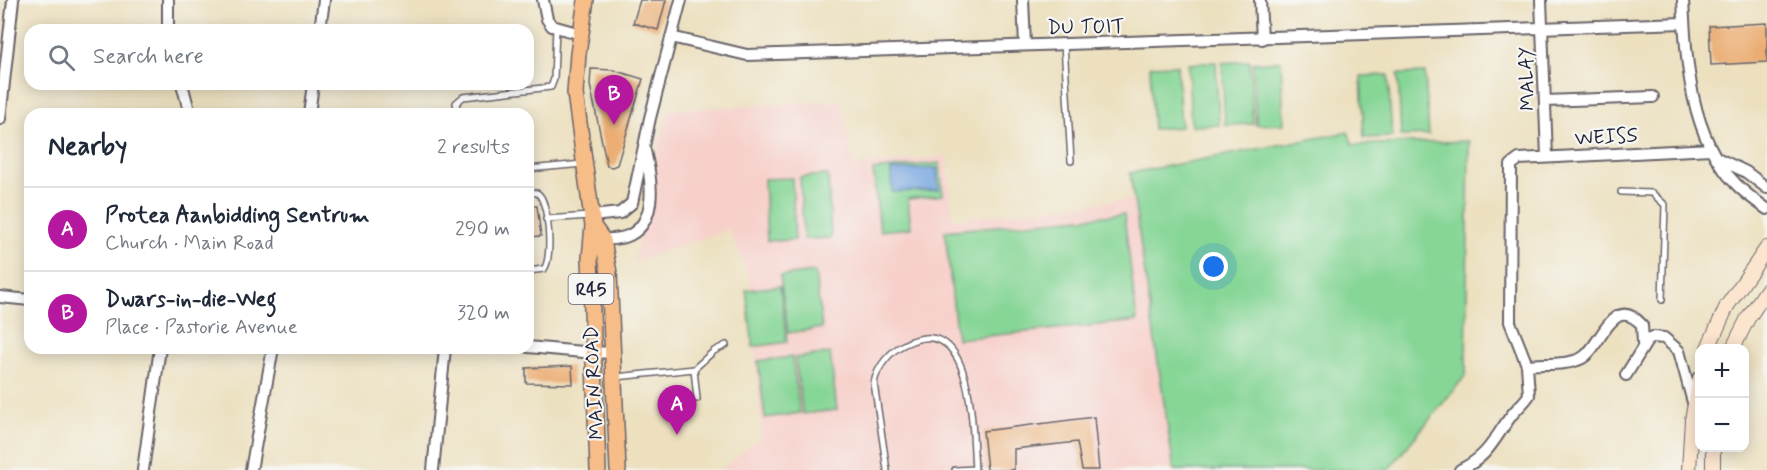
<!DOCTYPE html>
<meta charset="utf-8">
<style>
:root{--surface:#fff;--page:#f2f2f3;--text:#1f2937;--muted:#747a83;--line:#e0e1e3;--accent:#b5179e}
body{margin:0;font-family:Mynerve,sans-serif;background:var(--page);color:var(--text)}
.controls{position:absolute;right:18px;bottom:18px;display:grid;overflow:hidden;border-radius:12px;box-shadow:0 3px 15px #0003}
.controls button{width:54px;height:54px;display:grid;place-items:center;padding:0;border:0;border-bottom:2px solid var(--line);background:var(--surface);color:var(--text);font:30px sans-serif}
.you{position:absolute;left:1214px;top:267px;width:21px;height:21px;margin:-15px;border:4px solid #fff;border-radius:50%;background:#1a73e8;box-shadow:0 0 0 9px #1a73e833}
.badge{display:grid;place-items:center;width:39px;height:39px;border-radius:50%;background:var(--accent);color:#fff;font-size:20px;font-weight:700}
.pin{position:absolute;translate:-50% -50px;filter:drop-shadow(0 2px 3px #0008)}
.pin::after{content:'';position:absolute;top:32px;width:21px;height:18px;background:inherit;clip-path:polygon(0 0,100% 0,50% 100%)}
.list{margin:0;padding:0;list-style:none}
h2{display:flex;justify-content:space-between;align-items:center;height:78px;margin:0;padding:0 24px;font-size:26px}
h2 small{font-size:20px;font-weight:400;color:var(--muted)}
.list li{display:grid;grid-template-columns:39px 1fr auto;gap:18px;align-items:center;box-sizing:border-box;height:84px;padding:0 24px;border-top:2px solid var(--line)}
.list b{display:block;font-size:22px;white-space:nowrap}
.list p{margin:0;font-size:20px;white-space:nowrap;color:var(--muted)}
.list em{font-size:20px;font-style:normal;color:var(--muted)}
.icon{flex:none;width:33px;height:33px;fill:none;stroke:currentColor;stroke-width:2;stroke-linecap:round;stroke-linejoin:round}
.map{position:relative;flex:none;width:1767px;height:470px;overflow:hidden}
.search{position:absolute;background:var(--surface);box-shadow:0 3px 15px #0003;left:24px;top:24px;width:510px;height:66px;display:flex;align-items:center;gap:15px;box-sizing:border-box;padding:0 21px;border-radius:18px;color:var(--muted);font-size:22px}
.panel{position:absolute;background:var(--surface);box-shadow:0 3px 15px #0003;left:24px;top:108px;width:510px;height:246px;border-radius:18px}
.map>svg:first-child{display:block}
.built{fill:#f7d0ca}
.green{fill:#86d696;stroke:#547c68;stroke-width:1.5}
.water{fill:#75a4df;stroke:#4c638d;stroke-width:1.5}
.building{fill:#ebad73}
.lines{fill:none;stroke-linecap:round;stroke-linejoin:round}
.lane-casing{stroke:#696469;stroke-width:8}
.street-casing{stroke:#696469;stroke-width:14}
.secondary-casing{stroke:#696469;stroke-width:16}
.primary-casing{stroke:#696469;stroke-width:18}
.lane{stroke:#fff;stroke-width:5}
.street{stroke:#fff;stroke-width:10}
.secondary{stroke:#fce5cf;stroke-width:14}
.primary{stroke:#f7bd88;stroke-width:15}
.labels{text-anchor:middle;stroke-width:4.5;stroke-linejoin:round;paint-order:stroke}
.shield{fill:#f6f6f2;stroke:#626272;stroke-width:1.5}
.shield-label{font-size:18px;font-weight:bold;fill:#22223b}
.street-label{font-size:20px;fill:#22223b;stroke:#f6f6f2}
</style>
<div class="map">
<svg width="1767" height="470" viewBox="0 0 1767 470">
<rect width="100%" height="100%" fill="#f6f6f2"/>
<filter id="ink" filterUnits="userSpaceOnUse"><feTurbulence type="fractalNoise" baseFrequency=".0167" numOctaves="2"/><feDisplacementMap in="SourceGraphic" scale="12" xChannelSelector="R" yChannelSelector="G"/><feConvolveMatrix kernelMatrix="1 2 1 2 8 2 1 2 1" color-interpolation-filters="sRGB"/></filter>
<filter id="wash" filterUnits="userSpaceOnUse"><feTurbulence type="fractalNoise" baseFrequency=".008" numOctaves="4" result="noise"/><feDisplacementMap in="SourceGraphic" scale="24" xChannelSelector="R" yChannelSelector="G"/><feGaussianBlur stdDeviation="1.35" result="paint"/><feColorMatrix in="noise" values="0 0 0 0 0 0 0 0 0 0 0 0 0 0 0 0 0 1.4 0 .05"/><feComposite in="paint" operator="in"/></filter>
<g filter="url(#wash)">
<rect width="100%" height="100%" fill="#ece0bf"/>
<path class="built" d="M 842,101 L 853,166 L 947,156 L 953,219 L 1134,199 L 1175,470 L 721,470 L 762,436 L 749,276 L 729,229 L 634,262 L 667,110 Z"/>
<path class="green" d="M 1250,61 L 1253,124 L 1225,125 L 1222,63 Z
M 1281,61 L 1284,124 L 1256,125 L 1253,63 Z
M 1216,62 L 1219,125 L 1191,126 L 1188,64 Z
M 1177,65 L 1181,127 L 1153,129 L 1150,66 Z
M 1425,73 L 1429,135 L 1401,136 L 1398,74 Z
M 1388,75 L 1392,137 L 1364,138 L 1361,76 Z
M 1348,132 L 1353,145 L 1469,141 L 1466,375 L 1388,470 L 1174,470 L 1130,173 Z
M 940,163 L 943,195 L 908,199 L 911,228 L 880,231 L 873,170 Z
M 828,175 L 831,238 L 804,239 L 800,177 Z
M 792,178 L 795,240 L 767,241 L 764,179 Z
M 1124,214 L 1137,321 L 957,339 L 945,231 Z
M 815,272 L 822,328 L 788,333 L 780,276 Z
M 780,286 L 787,342 L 753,347 L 746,290 Z
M 830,353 L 837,410 L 803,414 L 795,358 Z
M 792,357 L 800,413 L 765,418 L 758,361 Z"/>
<path class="water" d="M 937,168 L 939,190 L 892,192 L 891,170 Z"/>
<g id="blocks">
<path class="building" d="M 640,0 L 666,0 L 658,30 L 633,23 Z
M 1767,23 L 1767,62 L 1711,65 L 1709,26 Z
M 591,69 L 613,70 L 643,79 L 617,165 L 612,167 L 607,166 L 590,85 Z
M 528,206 L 537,206 L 541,236 L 528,237 Z
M 572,366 L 573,384 L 526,383 L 526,368 Z
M 1094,417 L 1099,470 L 1082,470 L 1077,442 L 1014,449 L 1014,470 L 987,470 L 983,431 Z"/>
</g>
</g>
<g filter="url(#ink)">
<use href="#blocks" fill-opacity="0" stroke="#696469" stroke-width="1.5"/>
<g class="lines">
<g class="lane-casing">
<path id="lane" d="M 1064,44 L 1071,161
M 458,114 L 456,103 L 463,97 L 551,87 L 554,79 L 556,28
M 528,169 L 583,164
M 528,192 L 537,193 C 549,199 553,259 544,269 L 528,271
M 1621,192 L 1652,193 L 1665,205 L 1662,300
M 546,219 L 590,216
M 694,369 L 697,399
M 616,377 L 694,369 L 714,351 L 726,345
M 887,470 L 874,383 C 877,367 890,351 905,344 C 975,309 972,430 975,470
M 955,470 L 975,469"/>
</g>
<g class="street-casing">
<path id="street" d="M 168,0 L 168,30
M 543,0 L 547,19 L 552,26 L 581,34
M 1023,0 L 1025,45
M 1260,0 L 1262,39
M 1541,0 L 1547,157
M 1683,0 C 1686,61 1690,136 1735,183 C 1744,193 1756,201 1767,209
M 320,30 L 324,0
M 671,37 L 747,55 L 1684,23
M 182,84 L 190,114
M 1545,101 L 1653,97
M 309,114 L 313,84
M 0,119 L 13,0
M 1717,158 L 1746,172 L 1767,188
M 592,216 L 620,213 L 632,203 L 650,118 L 681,0
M 597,240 C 608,239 620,240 630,235 C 659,220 651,176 645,151
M 0,297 L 30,300
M 528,347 L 594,353 L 613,352
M 1527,365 C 1543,363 1567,366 1582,358 C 1601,348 1612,292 1642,325 L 1643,344
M 1626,375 L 1647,341 L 1653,337 L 1664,338 L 1679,351 L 1694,406
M 143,470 L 160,348
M 251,470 L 273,348
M 433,470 L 445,348
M 1460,470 C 1489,456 1493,440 1511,416 C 1516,409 1524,403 1529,395 L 1527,365 L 1510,322 L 1511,165 L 1519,159 L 1711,149"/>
</g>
<g class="secondary-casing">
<path id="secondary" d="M 1708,348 L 1727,306 L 1767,248
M 1733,348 L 1748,318 L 1767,290
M 1689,470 L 1692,420 L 1700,378
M 1713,470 L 1713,448"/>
</g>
<g class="primary-casing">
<path id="primary" d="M 586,0 L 578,54 L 575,93 L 593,226 L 590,258 L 598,470
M 593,226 L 603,240 L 609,273 L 618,470"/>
</g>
<use href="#lane" class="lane"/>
<use href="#street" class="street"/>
<use href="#secondary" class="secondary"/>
<use href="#primary" class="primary"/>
</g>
</g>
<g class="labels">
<rect class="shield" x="568.5" y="274" width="45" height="30" rx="4.5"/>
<g class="shield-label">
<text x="591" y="295">R45</text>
</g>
<g class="street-label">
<text transform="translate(1086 26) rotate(-1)" y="7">DU TOIT</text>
<text transform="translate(1526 79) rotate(-92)" y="7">MALAY</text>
<text transform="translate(1606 136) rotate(-3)" y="7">WEISS</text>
<text transform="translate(593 383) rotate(-93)" y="7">MAIN ROAD</text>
</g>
</g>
</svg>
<div class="controls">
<button>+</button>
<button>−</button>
</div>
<div class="you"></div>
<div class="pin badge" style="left:677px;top:435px">A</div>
<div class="pin badge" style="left:614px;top:125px">B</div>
<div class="search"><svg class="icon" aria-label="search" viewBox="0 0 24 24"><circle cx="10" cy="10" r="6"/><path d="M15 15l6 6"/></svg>Search here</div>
<section class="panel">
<h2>Nearby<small>2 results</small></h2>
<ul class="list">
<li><span class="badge">A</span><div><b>Protea Aanbidding Sentrum</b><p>Church · Main Road</p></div><em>290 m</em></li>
<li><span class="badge">B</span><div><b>Dwars-in-die-Weg</b><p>Place · Pastorie Avenue</p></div><em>320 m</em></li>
</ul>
</section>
</div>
